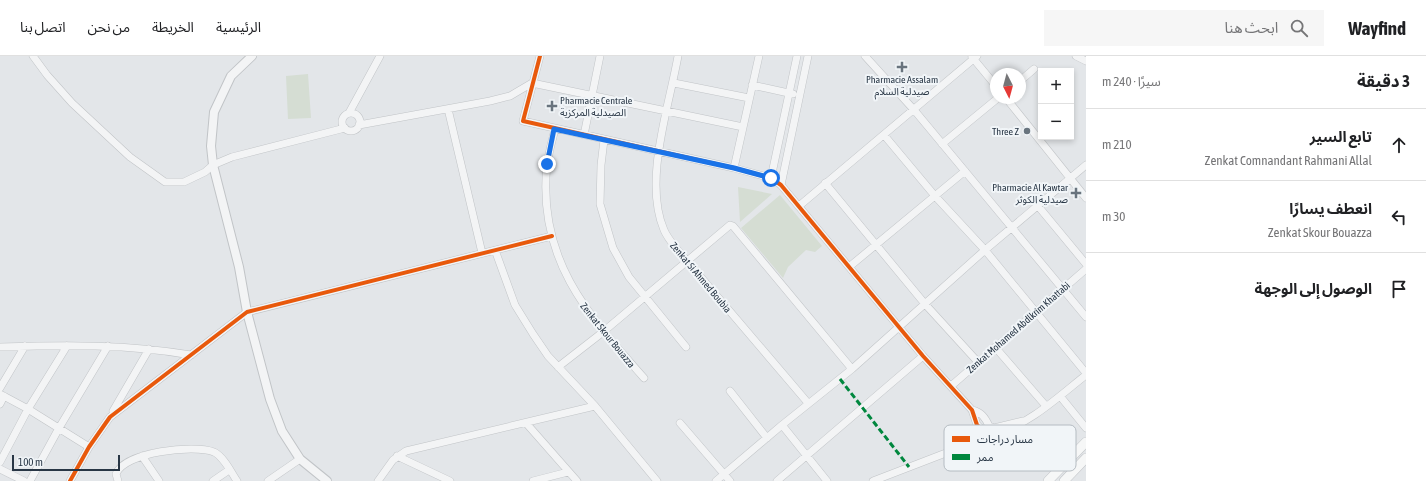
<!DOCTYPE html>
<html lang="ar">
<meta charset="utf-8">
<style>
:root{--surface:#fff;--page:#f6f6f6;--text:#202124;--muted:#757577;--line:#e0e0e0}
body{margin:0;font-family:"Asap Condensed","Noto Sans Arabic",sans-serif;background:var(--page);color:var(--text);direction:rtl}
.controls{position:absolute;right:12px;top:12px;display:grid;overflow:hidden;border-radius:0px;box-shadow:0 2px 6px #0003}
.controls button{width:36px;height:36px;display:grid;place-items:center;padding:0;border:0;border-bottom:1px solid var(--line);background:var(--surface);color:var(--text);font:20px sans-serif}
.compass{position:absolute;left:990px;top:12px;width:36px;height:36px;border-radius:50%;background:var(--surface);box-shadow:0 2px 6px #0003;rotate:174deg}
.scale{position:absolute;left:12px;bottom:10px;width:108px;box-sizing:border-box;padding-left:4px;border:2px solid #283645;border-top:0;font-size:11px;line-height:14px;white-space:nowrap;color:#283645;-webkit-text-stroke:3px #f1f5f8;paint-order:stroke}
.stop{position:absolute;width:12px;height:12px;margin:-9px;border:3px solid #1a73e8;border-radius:50%;background:#fff}
.stop.end{background:#1a73e8;border-color:#fff;box-shadow:0 1px 4px #0008}
.list{margin:0;padding:0;list-style:none}
h2{display:flex;justify-content:space-between;align-items:center;height:52px;margin:0;padding:0 16px;font-size:17px}
h2 small{font-size:13px;font-weight:400;color:var(--muted)}
.list li{display:grid;grid-template-columns:26px 1fr auto;gap:12px;align-items:center;box-sizing:border-box;height:72px;padding:0 16px;border-top:1px solid var(--line)}
.list b{display:block;font-size:15px;white-space:nowrap}
.list p{margin:0;font-size:13px;white-space:nowrap;color:var(--muted)}
.list em{font-size:13px;font-style:normal;color:var(--muted)}
.icon{flex:none;width:22px;height:22px;fill:none;stroke:currentColor;stroke-width:2;stroke-linecap:round;stroke-linejoin:round}
.map{position:relative;flex:none;width:1086px;height:425px;overflow:hidden;direction:ltr}
header{display:flex;align-items:center;gap:24px;box-sizing:border-box;height:56px;padding:0 20px;background:var(--surface);border-bottom:1px solid var(--line)}
header strong{font-size:19px}
nav{display:flex;gap:22px;margin-inline-start:auto;font-size:14px}
.search{width:280px;height:36px;background:var(--page);display:flex;align-items:center;gap:10px;box-sizing:border-box;padding:0 14px;border-radius:0px;color:var(--muted);font-size:15px}
main{display:flex}
aside{flex:1;background:var(--surface)}
.map>svg:first-child{display:block}
.green{fill:#d5ddd3}
.lines{fill:none;stroke-linecap:round;stroke-linejoin:round}
.minor-casing{stroke:#c1c4c7;stroke-width:8}
.tertiary-casing{stroke:#c1c4c7;stroke-width:10}
.secondary-casing{stroke:#c1c4c7;stroke-width:10}
.minor{stroke:#f3f4f5;stroke-width:7}
.tertiary{stroke:#f3f4f5;stroke-width:8}
.secondary{stroke:#f6f7f7;stroke-width:9}
.quiet{stroke:#00873e;stroke-width:3;stroke-dasharray:6 3;stroke-linecap:butt}
.cycleway-casing{stroke:#f1f5f8;stroke-width:6}
.cycleway{stroke:#e8590c;stroke-width:4}
.route{stroke:#1a73e8;stroke-width:5}
.poi-dot{fill:#69747e;stroke:#f1f5f8;stroke-width:1.5}
.labels{text-anchor:middle;stroke-width:4;stroke-linejoin:round;paint-order:stroke}
.poi-label{font-size:10px;fill:#283645;stroke:#f1f5f8;text-anchor:end}
.street-label{font-size:10px;fill:#283645;stroke:#f1f5f8}
.key{fill:#f1f5f8;stroke:#b5bcc2;stroke-width:1}
.key-label{font-size:11px;fill:#283645}
</style>
<header>
<strong>Wayfind</strong>
<div class="search"><svg class="icon" aria-label="search" viewBox="0 0 24 24"><circle cx="10" cy="10" r="6"/><path d="M15 15l6 6"/></svg>ابحث هنا</div>
<nav><a>الرئيسية</a><a>الخريطة</a><a>من نحن</a><a>اتصل بنا</a></nav>
</header>
<main>
<aside>
<h2>3 دقيقة<small>سيرًا · 240 m</small></h2>
<ul class="list">
<li><svg class="icon" aria-label="ahead" viewBox="0 0 24 24"><path d="M12 20V5M6 11l6-6 6 6"/></svg><div><b>تابع السير</b><p>Zenkat Comnandant Rahmani Allal</p></div><em>210 m</em></li>
<li><svg class="icon" aria-label="left" viewBox="0 0 24 24"><path d="M17 20v-9H6M10 6l-5 5 5 5"/></svg><div><b>انعطف يسارًا</b><p>Zenkat Skour Bouazza</p></div><em>30 m</em></li>
<li><svg class="icon" aria-label="arrive" viewBox="0 0 24 24"><path d="M6 21V4h12l-3 4 3 4H6"/></svg><div><b>الوصول إلى الوجهة</b></div></li>
</ul>
</aside>
<div class="map">
<svg width="1086" height="425" viewBox="0 0 1086 425">
<rect width="100%" height="100%" fill="#e3e6e9"/>
<path class="green" d="M 308,18 L 311,62 L 288,63 L 286,20 Z
M 738,131 L 772,138 L 740,166 Z
M 780,139 L 822,190 L 815,196 L 806,194 L 788,211 L 783,222 L 741,172 Z"/>
<g class="lines">
<g class="minor-casing">
<path id="minor" d="M 33,0 L 47,19 L 72,47 L 130,101 L 165,126 L 184,126 L 205,116 L 213,109 L 232,101 L 345,72
M 540,0 L 523,65 L 734,112 L 771,122 L 781,129 L 923,300 L 972,354 L 977,369 L 984,375
M 678,0 C 669,51 643,125 664,174 C 667,181 672,187 676,192 L 808,347
M 865,0 L 915,55 L 1086,261
M 1076,0 L 1086,5
M 972,1 L 996,30
M 1020,25 L 1034,13
M 674,27 L 749,42
M 752,29 L 793,38
M 1006,42 L 1086,142
M 448,53 L 482,197
M 349,57 L 380,0
M342 66a9 9 0 1 1 18 0a9 9 0 1 1-18 0Z
M 359,69 L 490,45 L 510,40 L 532,27 L 743,71
M 555,73 C 552,84 549,97 547,108 C 537,202 586,257 644,322
M 584,79 L 600,0
M 884,79 L 935,140 L 985,194 L 1086,317
M 604,84 L 601,109 L 600,148 L 613,192 L 629,221 L 686,291
M 942,88 L 998,42
M 734,112 L 759,0
M 771,122 L 797,0
M 825,127 L 925,248 L 977,305
M 781,129 L 808,0
M 799,150 L 977,0
M 1038,150 L 1086,208
M 495,194 L 515,249 L 533,278 L 548,300 L 595,350 L 657,425
M 849,211 L 965,115
M 0,291 C 64,289 128,288 191,299
M 995,291 L 1046,350
M 558,311 L 603,276 L 730,169 L 733,170 L 852,313
M 951,330 L 1086,213
M 0,332 L 25,290
M 730,335 L 767,382
M 0,338 L 28,353 L 89,391
M 1060,340 L 1086,372
M 0,348 L 4,340
M 972,354 C 981,356 985,361 989,370
M 113,355 L 149,293
M 526,367 L 577,425
M 680,367 L 730,425
M 782,369 L 827,425
M984.5 376a5.5 5.5 0 1 1 11 0a5.5 5.5 0 1 1-11 0Z
M 994,372 L 1023,365
M 995,378 C 1030,368 1058,341 1086,319
M 964,390 L 974,380 L 984,377
M 142,400 L 159,425
M 397,400 L 450,425
M 0,406 L 28,353 L 67,290
M 0,413 L 24,425
M 30,425 L 59,372 L 108,290
M 70,425 L 89,391 L 110,361 L 247,256 L 552,180
M 118,425 L 116,418 C 124,396 194,388 214,396 C 224,401 231,416 237,425
M 213,425 L 229,414
M 268,425 L 300,403
M 378,425 L 393,404 L 406,395 L 595,350
M 533,425 L 568,416
M 716,425 L 782,369 L 852,313 L 985,194 L 1086,109
M 777,425 L 923,300
M 873,425 L 964,390 L 972,389 L 989,381"/>
</g>
<g class="tertiary-casing">
<path id="tertiary" d="M 252,0 L 231,20 L 214,56 L 211,90 L 213,109 L 239,211 L 247,256 L 270,343 L 282,375 L 300,403 L 327,425"/>
</g>
<g class="secondary-casing">
<path id="secondary" d="M 1048,425 L 1086,386
M 1064,425 L 1086,402"/>
</g>
<use href="#minor" class="minor"/>
<use href="#tertiary" class="tertiary"/>
<use href="#secondary" class="secondary"/>
<path class="quiet" d="M 840,323 L 909,411"/>
<g class="cycleway-casing">
<path id="cycleway" d="M 540,0 L 523,65 L 734,112 L 771,122 L 781,129 L 923,300 L 972,354 L 977,369 L 984,375
M 70,425 L 89,391 L 110,361 L 247,256 L 552,180"/>
</g>
<use href="#cycleway" class="cycleway"/>
</g>
<g class="lines">
<path class="route" d="M 547,108 L 554,73 L 734,112 L 771,122"/>
</g>
<g class="poi-dot">
<path d="M900 5h4v4h4v4h-4v4h-4v-4h-4v-4h4z"/>
<path d="M550 44h4v4h4v4h-4v4h-4v-4h-4v-4h4z"/>
<circle cx="1027" cy="75" r="4"/>
<path d="M1074 131h4v4h4v4h-4v4h-4v-4h-4v-4h4z"/>
</g>
<g class="labels">
<g class="poi-label">
<text x="902" y="27" text-anchor="middle">Pharmacie Assalam<tspan x="902" dy="12">صيدلية السلام</tspan></text>
<text x="560" y="48" text-anchor="start">Pharmacie Centrale<tspan x="560" dy="12">الصيدلية المركزية</tspan></text>
<text x="1019" y="79">Three Z</text>
<text x="1068" y="135">Pharmacie Al Kawtar<tspan x="1068" dy="12">صيدلية الكوثر</tspan></text>
</g>
<g class="street-label">
<text transform="translate(701 221) rotate(50)" y="4">Zenkat Si Ahmed Boubia</text>
<text transform="translate(1018 271) rotate(-41)" y="4">Zenkat Mohamed Abdlkrim Khattabi</text>
<text transform="translate(608 279) rotate(51)" y="4">Zenkat Skour Bouazza</text>
</g>
</g>
<rect x="944" y="369" width="132" height="46" rx="6" class="key"/>
<rect x="952" y="380" width="18" height="6" fill="#e8590c"/>
<rect x="952" y="398" width="18" height="6" fill="#00873e"/>
<g class="key-label">
<text x="977" y="387">مسار دراجات</text>
<text x="977" y="405">ممر</text>
</g>
</svg>
<div class="controls">
<button>+</button>
<button>−</button>
</div>
<svg class="compass" viewBox="-18 -18 36 36"><path d="M0-13l5 13h-10z" fill="#e53935"/><path d="M0 13l5-13h-10z" fill="#757577"/></svg>
<div class="scale">100 m</div>
<div class="stop" style="left:771px;top:122px"></div>
<div class="stop end" style="left:547px;top:108px"></div>
</div>
</main>
